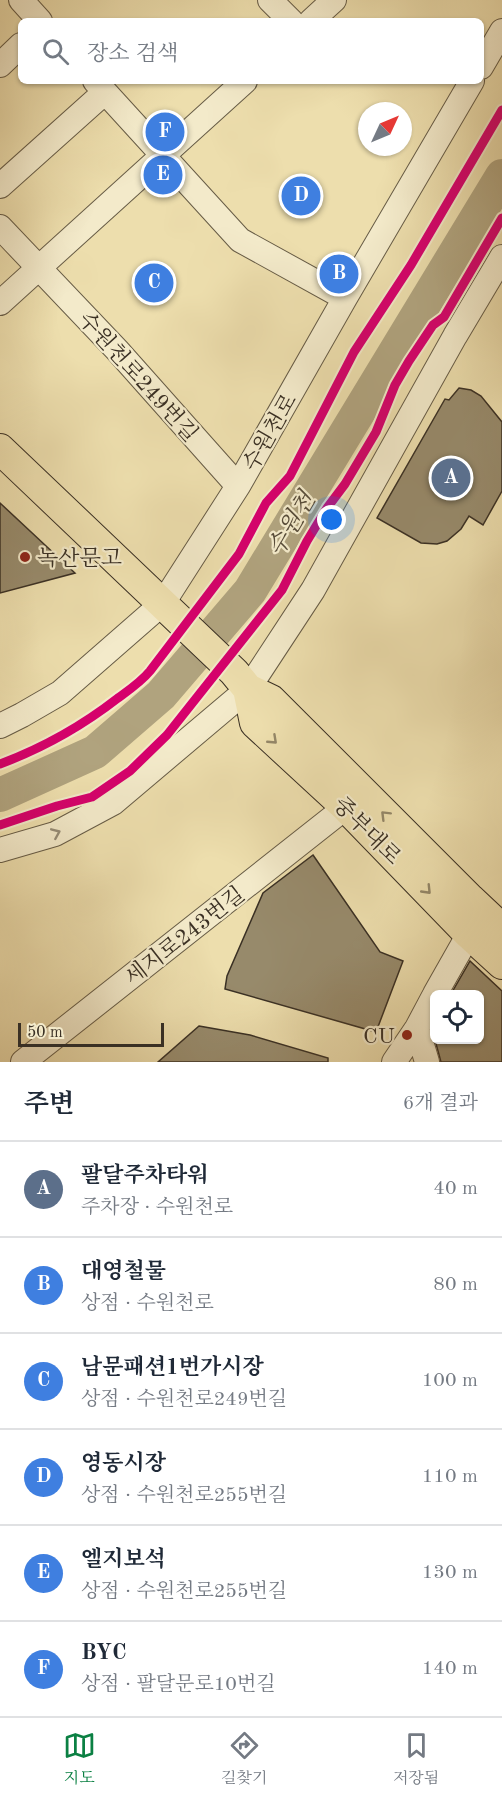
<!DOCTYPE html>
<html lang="ko">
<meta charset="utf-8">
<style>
:root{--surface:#fff;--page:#f2f2f3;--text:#1f2937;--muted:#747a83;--line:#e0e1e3;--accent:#0b8043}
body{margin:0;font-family:"Old Standard TT","Noto Serif KR",serif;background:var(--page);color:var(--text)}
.controls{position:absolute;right:18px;bottom:18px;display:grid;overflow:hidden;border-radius:9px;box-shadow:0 2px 4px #0004}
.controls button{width:54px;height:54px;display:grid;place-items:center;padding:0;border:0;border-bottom:2px solid var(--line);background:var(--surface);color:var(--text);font:30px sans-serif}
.compass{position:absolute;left:358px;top:102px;width:54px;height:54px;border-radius:50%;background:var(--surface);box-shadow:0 2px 4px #0004;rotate:46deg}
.scale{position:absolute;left:18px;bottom:15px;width:146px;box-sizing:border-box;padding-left:6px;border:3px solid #3a3024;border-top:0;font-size:16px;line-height:21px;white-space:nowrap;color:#3a3024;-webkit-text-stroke:4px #f3eaca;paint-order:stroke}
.you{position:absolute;left:332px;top:520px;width:21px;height:21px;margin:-15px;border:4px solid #fff;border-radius:50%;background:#1a73e8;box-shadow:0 0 0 9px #1a73e833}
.badge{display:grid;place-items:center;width:39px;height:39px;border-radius:50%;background:var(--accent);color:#fff;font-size:20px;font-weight:700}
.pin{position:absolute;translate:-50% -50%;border:3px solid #fff;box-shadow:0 2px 6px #0006}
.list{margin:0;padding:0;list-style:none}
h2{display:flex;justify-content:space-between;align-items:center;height:78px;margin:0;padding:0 24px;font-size:26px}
h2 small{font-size:20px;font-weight:400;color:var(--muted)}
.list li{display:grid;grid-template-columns:39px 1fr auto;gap:18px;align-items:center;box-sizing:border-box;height:96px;padding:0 24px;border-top:2px solid var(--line)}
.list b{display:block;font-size:22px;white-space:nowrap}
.list p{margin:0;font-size:20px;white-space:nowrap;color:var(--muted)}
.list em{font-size:20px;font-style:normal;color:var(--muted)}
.icon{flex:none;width:33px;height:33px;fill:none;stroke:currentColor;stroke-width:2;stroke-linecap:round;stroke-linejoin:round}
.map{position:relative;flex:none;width:502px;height:1062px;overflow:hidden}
.search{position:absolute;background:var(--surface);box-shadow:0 2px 4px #0004;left:18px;right:18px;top:18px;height:66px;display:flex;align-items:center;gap:15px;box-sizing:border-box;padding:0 21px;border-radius:9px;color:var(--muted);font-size:22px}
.sheet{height:654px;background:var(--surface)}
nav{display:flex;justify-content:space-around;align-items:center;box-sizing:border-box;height:84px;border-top:2px solid var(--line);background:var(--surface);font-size:16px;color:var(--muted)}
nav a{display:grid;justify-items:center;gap:3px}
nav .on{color:var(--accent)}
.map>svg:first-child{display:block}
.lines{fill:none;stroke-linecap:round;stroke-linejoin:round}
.river{stroke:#b0a37e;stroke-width:34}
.building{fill:#978a6b;stroke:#3a3024;stroke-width:1.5}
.minor-casing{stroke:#675c46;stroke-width:26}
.major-casing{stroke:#3a3024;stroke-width:32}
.minor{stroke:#f3eaca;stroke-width:24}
.major{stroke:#eddead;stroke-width:30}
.cycleway-casing{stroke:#f3eaca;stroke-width:13}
.cycleway{stroke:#d6006c;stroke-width:9}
.oneway{stroke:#948768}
.oneway2{stroke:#968d77}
.poi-dot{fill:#8f2418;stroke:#f3eaca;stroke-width:2}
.labels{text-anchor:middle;stroke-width:4.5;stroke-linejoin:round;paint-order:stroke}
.street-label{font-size:22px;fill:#3a3024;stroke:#f3eaca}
.poi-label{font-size:22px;fill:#3a3024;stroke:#f3eaca;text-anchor:start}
.water-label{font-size:24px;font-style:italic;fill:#584d3a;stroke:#f3eaca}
</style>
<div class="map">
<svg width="502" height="1062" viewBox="0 0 502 1062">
<rect width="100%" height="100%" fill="#eddead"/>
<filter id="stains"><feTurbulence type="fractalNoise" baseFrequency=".00333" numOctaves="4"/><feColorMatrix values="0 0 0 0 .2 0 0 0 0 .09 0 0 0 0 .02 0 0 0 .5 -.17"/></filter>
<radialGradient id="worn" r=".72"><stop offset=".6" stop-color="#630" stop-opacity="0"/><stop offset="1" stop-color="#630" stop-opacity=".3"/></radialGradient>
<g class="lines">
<path class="river" d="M 0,795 L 95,752 L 161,695 L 250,591 L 502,176"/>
</g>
<path class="building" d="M 459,388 L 471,390 L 481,396 L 502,422 L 502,491 L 483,525 L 469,516 L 461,529 L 447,541 L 437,544 L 421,543 L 377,518 L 445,399 L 449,400 Z
M 0,503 L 75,573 L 0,593 Z
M 313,855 L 380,952 L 403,961 L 376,1032 L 225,989 L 227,976 L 263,893 Z
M 470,961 L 502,991 L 502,1062 L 441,1062 L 435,1040 L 480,1040 L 480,994 L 451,994 Z
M 199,1026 L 250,1035 L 328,1058 L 328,1062 L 158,1062 Z"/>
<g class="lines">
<g class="minor-casing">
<path id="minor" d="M 21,0 L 40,21
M 270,0 L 291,21
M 311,21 L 334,0
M 0,65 L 21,45
M 481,67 L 502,31
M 95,81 L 240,240 L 345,298
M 0,186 L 105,92
M 0,227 L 117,350 L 238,486
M 0,303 L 245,81
M 0,726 L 22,715 L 60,693 L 163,603 L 238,486 L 345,298 L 472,81
M 0,850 L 55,834 L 113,803 L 248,689 L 313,590 L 455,336 L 502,257
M 435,994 L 469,934
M 23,1062 L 346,807
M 394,1062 L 417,1028
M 427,1062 L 417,1028 L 434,996"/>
</g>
<g class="major-casing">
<path id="major" d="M 0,449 L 234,672 L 248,689 L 255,723 L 346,807 L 469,934 L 502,964
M 248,689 L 271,700 L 470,899 L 502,929"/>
</g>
<use href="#minor" class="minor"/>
<use href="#major" class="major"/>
<g class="cycleway-casing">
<path id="cycleway" d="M 0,764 C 43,748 82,726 118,698 C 129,690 141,682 150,671 L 239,554 L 266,503 L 290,476 L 354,352 L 411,265 L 502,110
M 0,825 L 57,806 L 92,797 L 130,771 L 167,735 L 282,590 L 307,541 L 327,508 L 345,484 L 376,432 L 395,385 L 409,361 L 433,325 L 444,317 L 502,218"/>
</g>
<use href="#cycleway" class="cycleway"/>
</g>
<defs><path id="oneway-chevron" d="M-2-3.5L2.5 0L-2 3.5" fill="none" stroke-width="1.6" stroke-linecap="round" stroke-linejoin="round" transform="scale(1.5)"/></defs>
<g class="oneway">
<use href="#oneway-chevron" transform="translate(273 740) rotate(43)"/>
<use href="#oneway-chevron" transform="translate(385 815) rotate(-135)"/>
<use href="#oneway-chevron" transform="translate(427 890) rotate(46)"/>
</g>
<use class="oneway2" href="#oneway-chevron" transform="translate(56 833) rotate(-23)"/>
<g class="poi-dot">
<circle cx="25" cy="557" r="6"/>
<circle cx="407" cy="1035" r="6"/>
</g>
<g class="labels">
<g class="street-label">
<text transform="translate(139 376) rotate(48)" y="8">수원천로249번길</text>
<text transform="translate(269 432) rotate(-60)" y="8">수원천로</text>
<text transform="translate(368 830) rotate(45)" y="8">중부대로</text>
<text transform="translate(184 935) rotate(-38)" y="8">세지로243번길</text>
</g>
<g class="poi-label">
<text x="37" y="565">녹산문고</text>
<text x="395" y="1043" text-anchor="end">CU</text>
</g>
<g class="water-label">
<text transform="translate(291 524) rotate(-59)" y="8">수원천</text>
</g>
</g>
<rect width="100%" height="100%" filter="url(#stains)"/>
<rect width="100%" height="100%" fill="url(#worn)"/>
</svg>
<div class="controls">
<button><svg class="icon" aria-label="locate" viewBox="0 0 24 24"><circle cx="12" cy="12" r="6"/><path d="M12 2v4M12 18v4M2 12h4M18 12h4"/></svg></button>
</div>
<svg class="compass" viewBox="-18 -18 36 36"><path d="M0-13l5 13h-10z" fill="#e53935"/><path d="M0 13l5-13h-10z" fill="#747a83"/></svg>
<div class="scale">50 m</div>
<div class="you"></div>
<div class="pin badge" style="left:451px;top:478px;background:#5c6f8a">A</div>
<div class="pin badge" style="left:339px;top:274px;background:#3f7fe0">B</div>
<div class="pin badge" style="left:154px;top:283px;background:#3f7fe0">C</div>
<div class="pin badge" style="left:301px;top:196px;background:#3f7fe0">D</div>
<div class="pin badge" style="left:163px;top:175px;background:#3f7fe0">E</div>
<div class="pin badge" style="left:165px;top:132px;background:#3f7fe0">F</div>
<div class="search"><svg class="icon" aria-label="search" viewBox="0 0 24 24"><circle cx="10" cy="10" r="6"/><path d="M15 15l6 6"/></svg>장소 검색</div>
</div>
<section class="sheet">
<h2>주변<small>6개 결과</small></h2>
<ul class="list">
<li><span class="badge" style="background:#5c6f8a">A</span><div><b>팔달주차타워</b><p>주차장 · 수원천로</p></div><em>40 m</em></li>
<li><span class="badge" style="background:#3f7fe0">B</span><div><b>대영철물</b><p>상점 · 수원천로</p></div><em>80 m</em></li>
<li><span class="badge" style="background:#3f7fe0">C</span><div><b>남문패션1번가시장</b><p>상점 · 수원천로249번길</p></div><em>100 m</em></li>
<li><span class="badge" style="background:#3f7fe0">D</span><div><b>영동시장</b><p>상점 · 수원천로255번길</p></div><em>110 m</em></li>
<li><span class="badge" style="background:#3f7fe0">E</span><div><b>엘지보석</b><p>상점 · 수원천로255번길</p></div><em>130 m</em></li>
<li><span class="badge" style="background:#3f7fe0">F</span><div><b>BYC</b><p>상점 · 팔달문로10번길</p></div><em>140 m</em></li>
</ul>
</section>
<nav>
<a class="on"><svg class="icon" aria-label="map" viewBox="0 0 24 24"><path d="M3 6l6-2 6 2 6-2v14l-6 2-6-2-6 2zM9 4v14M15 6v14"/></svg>지도</a>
<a><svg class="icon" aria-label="directions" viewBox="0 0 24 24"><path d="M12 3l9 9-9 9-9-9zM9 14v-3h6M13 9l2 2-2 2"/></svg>길찾기</a>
<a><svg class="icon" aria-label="saved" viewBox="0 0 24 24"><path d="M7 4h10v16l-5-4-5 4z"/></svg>저장됨</a>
</nav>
